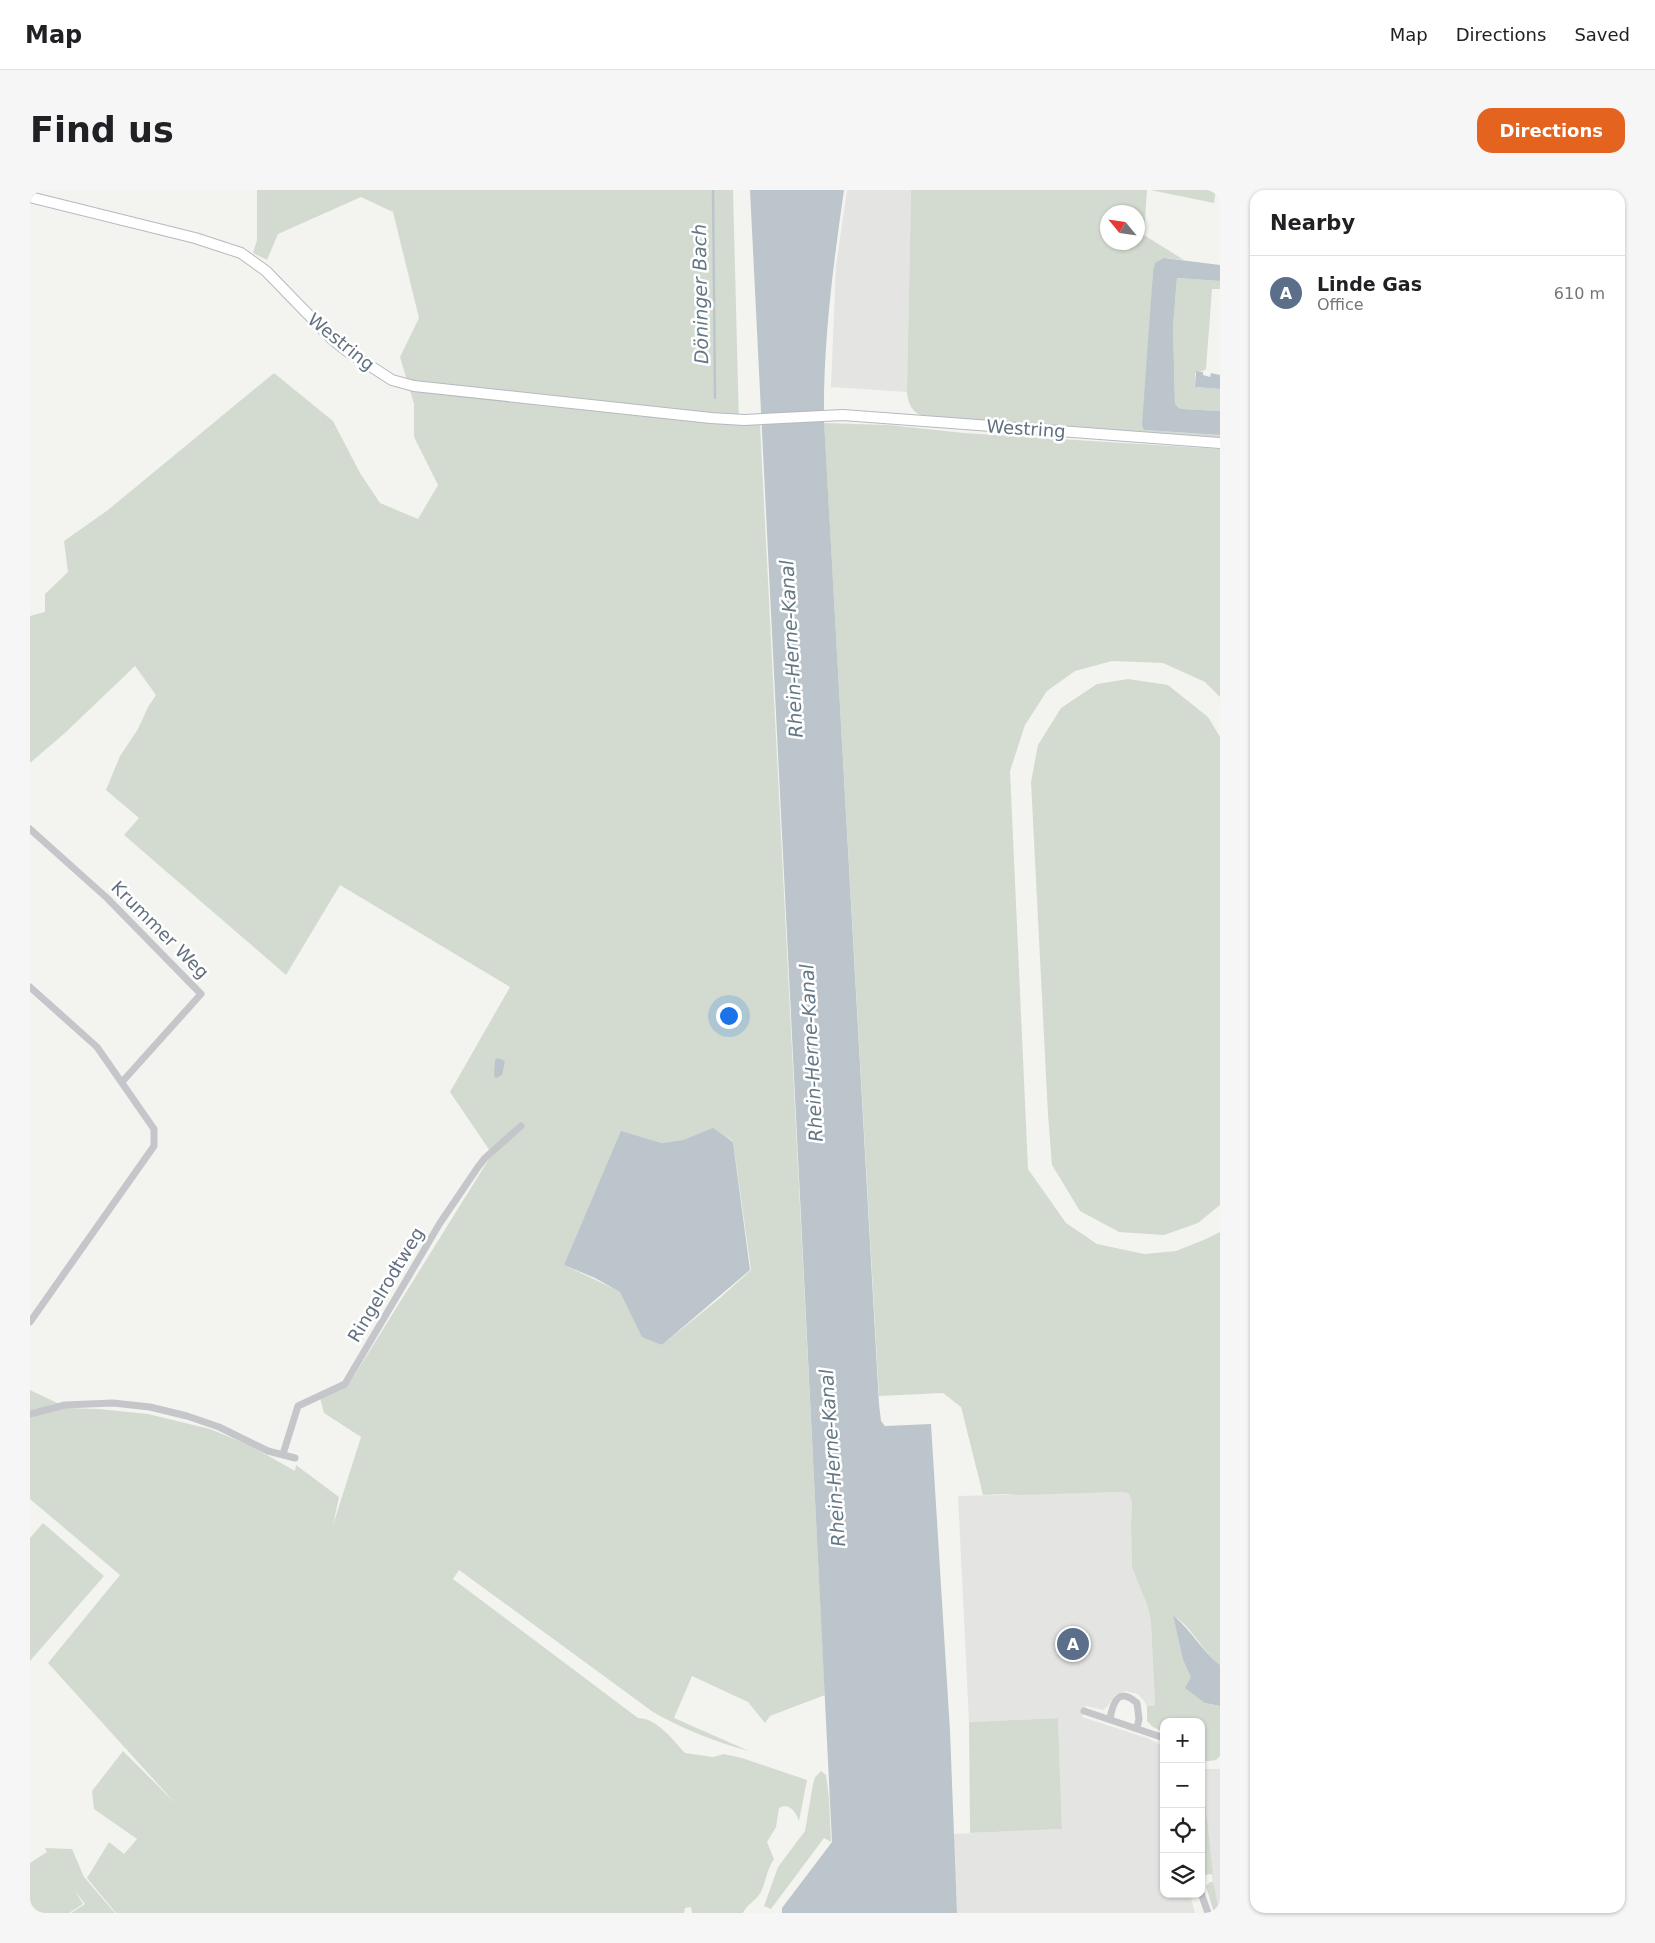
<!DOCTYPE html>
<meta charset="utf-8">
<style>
:root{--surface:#fff;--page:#f6f6f6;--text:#202124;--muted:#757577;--line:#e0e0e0;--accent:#e4631f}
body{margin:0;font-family:"DejaVu Sans",sans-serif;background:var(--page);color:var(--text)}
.controls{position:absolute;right:15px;bottom:15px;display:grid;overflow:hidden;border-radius:10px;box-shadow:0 1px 4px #0004}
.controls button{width:45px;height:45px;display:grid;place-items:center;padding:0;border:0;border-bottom:1px solid var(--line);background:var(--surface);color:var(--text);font:25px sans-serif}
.compass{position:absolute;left:1070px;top:15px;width:45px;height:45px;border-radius:50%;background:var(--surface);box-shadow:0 1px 4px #0004;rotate:299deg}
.you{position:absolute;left:698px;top:825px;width:18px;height:18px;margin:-12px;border:4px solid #fff;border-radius:50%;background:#1a73e8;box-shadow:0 0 0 8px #1a73e833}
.badge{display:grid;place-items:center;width:32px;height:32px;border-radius:50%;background:var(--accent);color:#fff;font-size:16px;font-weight:700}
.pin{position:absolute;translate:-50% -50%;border:2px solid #fff;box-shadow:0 1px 5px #0006}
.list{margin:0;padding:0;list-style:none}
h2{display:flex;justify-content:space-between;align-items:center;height:65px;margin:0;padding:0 20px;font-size:21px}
h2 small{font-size:16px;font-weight:400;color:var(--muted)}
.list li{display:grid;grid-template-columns:32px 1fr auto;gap:15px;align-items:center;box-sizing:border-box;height:75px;padding:0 20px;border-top:1px solid var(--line)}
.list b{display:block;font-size:19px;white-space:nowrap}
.list p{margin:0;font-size:16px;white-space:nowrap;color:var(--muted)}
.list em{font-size:16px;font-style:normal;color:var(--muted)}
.icon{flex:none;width:28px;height:28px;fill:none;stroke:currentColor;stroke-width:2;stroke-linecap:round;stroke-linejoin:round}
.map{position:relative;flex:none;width:1190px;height:1723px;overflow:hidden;border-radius:15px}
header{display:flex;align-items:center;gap:30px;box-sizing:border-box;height:70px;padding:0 25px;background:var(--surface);border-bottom:1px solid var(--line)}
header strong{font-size:24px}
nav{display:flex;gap:28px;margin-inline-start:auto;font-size:18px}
.intro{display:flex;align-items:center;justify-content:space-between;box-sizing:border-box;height:120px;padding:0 30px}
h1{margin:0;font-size:35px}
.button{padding:12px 22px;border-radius:15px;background:var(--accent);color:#fff;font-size:18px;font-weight:700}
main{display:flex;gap:30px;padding:0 30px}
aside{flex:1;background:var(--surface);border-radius:15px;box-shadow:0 1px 4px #0004}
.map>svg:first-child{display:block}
.built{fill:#e4e5e3}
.green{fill:#d3dbd0;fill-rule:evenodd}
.water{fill:#bcc5cb}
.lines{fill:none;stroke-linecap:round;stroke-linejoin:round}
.stream{stroke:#bcc5cb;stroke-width:2.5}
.secondary-casing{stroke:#b6b9be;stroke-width:12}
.minor{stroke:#c4c6ca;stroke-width:7}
.secondary{stroke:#fff;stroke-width:10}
.labels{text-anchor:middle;stroke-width:5;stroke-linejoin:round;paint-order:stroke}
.street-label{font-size:18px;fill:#627081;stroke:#fff}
.water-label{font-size:19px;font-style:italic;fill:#637885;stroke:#fff}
</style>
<header>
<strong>Map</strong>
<nav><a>Map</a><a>Directions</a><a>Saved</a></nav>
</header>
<div class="intro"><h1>Find us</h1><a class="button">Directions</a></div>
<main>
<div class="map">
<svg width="1190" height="1723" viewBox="0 0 1190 1723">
<rect width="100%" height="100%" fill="#f3f4ef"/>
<path class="built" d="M 817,0 L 881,0 L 877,202 L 801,197 L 806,76 Z
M 1093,1302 L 1099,1304 L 1102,1312 L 1101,1336 L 1102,1378 L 1118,1417 L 1121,1433 L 1125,1516 L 1117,1516 L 1114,1511 L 1108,1504 L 1095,1501 L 1085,1505 L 1077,1517 L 1073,1520 L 1056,1516 L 1052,1527 L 1117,1548 L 1134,1556 L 1134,1704 L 1160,1704 L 1165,1723 L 927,1723 L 923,1644 L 1032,1639 L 1028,1528 L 939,1532 L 928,1306 Z
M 1172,1579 L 1190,1579 L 1190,1719 L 1183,1698 Z"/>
<path class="green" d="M 227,0 L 703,0 L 709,235 L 730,234 L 795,1505 L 740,1526 L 735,1533 L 718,1512 L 662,1486 L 644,1528 L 719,1561 C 685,1552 653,1539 623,1522 L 429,1380 L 423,1389 L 608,1528 C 627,1528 643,1550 655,1563 L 683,1567 L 694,1564 L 712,1568 L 777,1590 L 769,1631 C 766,1622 759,1612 749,1618 L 746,1637 L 737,1652 L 744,1669 C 737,1679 736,1691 731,1702 C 727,1710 717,1714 713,1723 L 662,1723 L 661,1717 L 655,1718 L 654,1723 L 86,1723 L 57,1688 L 79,1652 L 94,1664 L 107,1649 L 64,1619 L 62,1601 L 93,1561 L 146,1614 L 18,1473 L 90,1385 L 0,1309 L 0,1200 L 38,1218 L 69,1219 L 118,1224 L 180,1239 L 219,1255 L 265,1281 L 266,1275 L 309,1307 L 303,1335 L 331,1247 L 294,1223 L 290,1208 L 319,1194 L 462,964 L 420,902 L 480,797 L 310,695 L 256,785 L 94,645 L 109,628 L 76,600 L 90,566 L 108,539 L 118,517 L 126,505 L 105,476 L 36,542 L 0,573 L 0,426 L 15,422 L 15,404 L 38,382 L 34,351 L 78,320 L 244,183 L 303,231 L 330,283 L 350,313 L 388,329 L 408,295 L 384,247 L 384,214 L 370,167 L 389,128 L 363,22 L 331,7 L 248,44 L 237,70 L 223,63 L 227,50 ZM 682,939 L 703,951 L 721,1080 L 690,1108 L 632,1155 L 613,1146 L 591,1102 L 534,1075 L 631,953 L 653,950 Z
M 881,0 L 1117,0 L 1114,45 L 1154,70 L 1134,68 L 1123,81 L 1114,240 L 1190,245 L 1190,249 L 892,226 C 881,221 878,213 877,202 ZM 1078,22 L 1108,22 L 1108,52 L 1078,52 Z
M 1120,0 L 1186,0 L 1184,13 Z
M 1147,88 L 1190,91 L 1190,99 L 1182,99 L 1176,179 L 1173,181 L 1168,181 L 1165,183 L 1165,197 L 1190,199 L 1190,221 L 1153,219 L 1149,218 L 1145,214 L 1143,137 Z
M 794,233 L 859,235 L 934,243 L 1190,259 L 1190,507 L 1175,492 L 1133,473 L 1082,471 L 1045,481 L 1017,501 L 995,535 L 980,581 L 998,979 L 1036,1033 L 1067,1054 L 1114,1064 L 1146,1061 L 1176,1049 L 1190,1042 L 1190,1475 C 1172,1461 1162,1437 1144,1426 L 1153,1470 L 1175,1513 L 1190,1516 L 1190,1566 L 1186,1570 L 1171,1572 L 1171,1532 L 1134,1532 L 1134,1542 L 1123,1537 L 1117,1531 L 1117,1516 L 1125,1516 L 1121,1433 L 1118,1417 L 1102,1378 L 1101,1336 L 1102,1312 L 1099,1304 L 1093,1302 L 989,1305 L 974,1304 L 953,1305 L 931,1217 L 913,1203 L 849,1206 Z
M 1098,489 L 1138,495 L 1178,527 L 1190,547 L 1190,1015 L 1168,1033 L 1134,1045 L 1089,1042 L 1050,1021 L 1022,975 L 1018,925 L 1001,592 L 1008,555 L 1031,518 L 1067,494 Z
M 13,1333 L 74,1386 L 0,1471 L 0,1348 Z
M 1028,1528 L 1032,1639 L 940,1643 L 939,1532 Z
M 791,1581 L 796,1585 L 799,1608 L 801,1652 L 794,1648 L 741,1719 L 734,1716 L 748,1677 L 775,1641 L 783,1594 L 785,1587 Z
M 1175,1610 L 1183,1684 L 1173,1685 L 1171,1611 Z
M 15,1658 L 42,1659 L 54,1687 L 85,1723 L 41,1723 L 55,1714 L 45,1701 L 53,1714 L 39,1723 L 0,1723 L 0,1673 L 17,1662 Z
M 1180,1692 L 1183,1692 L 1190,1723 L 1184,1723 L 1176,1696 Z"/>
<path class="water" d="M 720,0 L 814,0 C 803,76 793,153 794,230 L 849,1214 L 851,1231 L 855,1236 L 901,1234 L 920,1541 L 927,1723 L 752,1723 L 752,1718 L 802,1652 Z
M 1134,68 L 1190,75 L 1190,91 L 1147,88 L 1143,137 L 1145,214 L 1149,218 L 1153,219 L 1190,221 L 1190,245 L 1114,240 L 1112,235 L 1123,81 L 1125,73 Z
M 1166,181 L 1173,182 L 1173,185 L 1180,187 L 1181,183 L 1190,185 L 1190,199 L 1165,197 Z
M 468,868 L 475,871 L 472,885 L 467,888 L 464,887 L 465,870 Z
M 683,938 L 703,952 L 720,1080 L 632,1155 L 612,1147 L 590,1102 L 565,1088 L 534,1075 L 591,941 L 631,953 L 653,950 Z
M 1143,1425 C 1161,1440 1172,1461 1190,1475 L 1190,1516 L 1175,1513 L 1155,1498 L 1161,1487 L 1153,1470 Z"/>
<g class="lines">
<path class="stream" d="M 683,0 L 685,208"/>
<g class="secondary-casing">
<path id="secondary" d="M 0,7 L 165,48 L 211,63 L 236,81 L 302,149 L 317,161 L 362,190 L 384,196 L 681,228 L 714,230 L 813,225 L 1190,253"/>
</g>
<path class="minor" d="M 0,639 L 77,708 L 171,804 L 92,892
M 0,797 L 67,857 L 124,939 L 124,956 L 0,1132
M 0,1224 L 35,1215 L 83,1213 L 120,1217 L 157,1226 L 189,1237 L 238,1261 L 265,1268
M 253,1264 L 268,1216 L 315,1194 L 410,1033 L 448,977 L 455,968 L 491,936
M 1054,1521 L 1134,1548
M 1080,1529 C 1083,1511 1089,1497 1107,1513 L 1109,1529 L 1107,1538
M 1171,1703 L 1178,1723"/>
<use href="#secondary" class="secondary"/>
</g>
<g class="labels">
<g class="street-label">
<text transform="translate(311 152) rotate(39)" y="6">Westring</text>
<text transform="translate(996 239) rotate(4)" y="6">Westring</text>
<text transform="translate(130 740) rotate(45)" y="6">Krummer Weg</text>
<text transform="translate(356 1095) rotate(-59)" y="6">Ringelrodtweg</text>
</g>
<g class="water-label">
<text transform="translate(670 104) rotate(-91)" y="7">Döninger Bach</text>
<text transform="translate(761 459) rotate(-93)" y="7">Rhein-Herne-Kanal</text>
<text transform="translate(781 863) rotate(-93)" y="7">Rhein-Herne-Kanal</text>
<text transform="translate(802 1268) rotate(-94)" y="7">Rhein-Herne-Kanal</text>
</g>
</g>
</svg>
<div class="controls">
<button>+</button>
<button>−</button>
<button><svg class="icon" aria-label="locate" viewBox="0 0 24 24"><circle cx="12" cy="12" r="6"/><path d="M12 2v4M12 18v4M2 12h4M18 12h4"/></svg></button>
<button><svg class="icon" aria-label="layers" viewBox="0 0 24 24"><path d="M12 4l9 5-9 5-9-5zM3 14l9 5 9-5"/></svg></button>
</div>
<svg class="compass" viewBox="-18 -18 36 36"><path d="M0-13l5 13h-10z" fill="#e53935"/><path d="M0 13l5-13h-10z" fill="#757577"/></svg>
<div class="you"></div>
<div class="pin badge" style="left:1043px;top:1454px;background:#5c6f8a">A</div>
</div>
<aside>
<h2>Nearby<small></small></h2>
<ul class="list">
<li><span class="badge" style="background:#5c6f8a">A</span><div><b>Linde Gas</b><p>Office</p></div><em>610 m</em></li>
</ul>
</aside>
</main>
